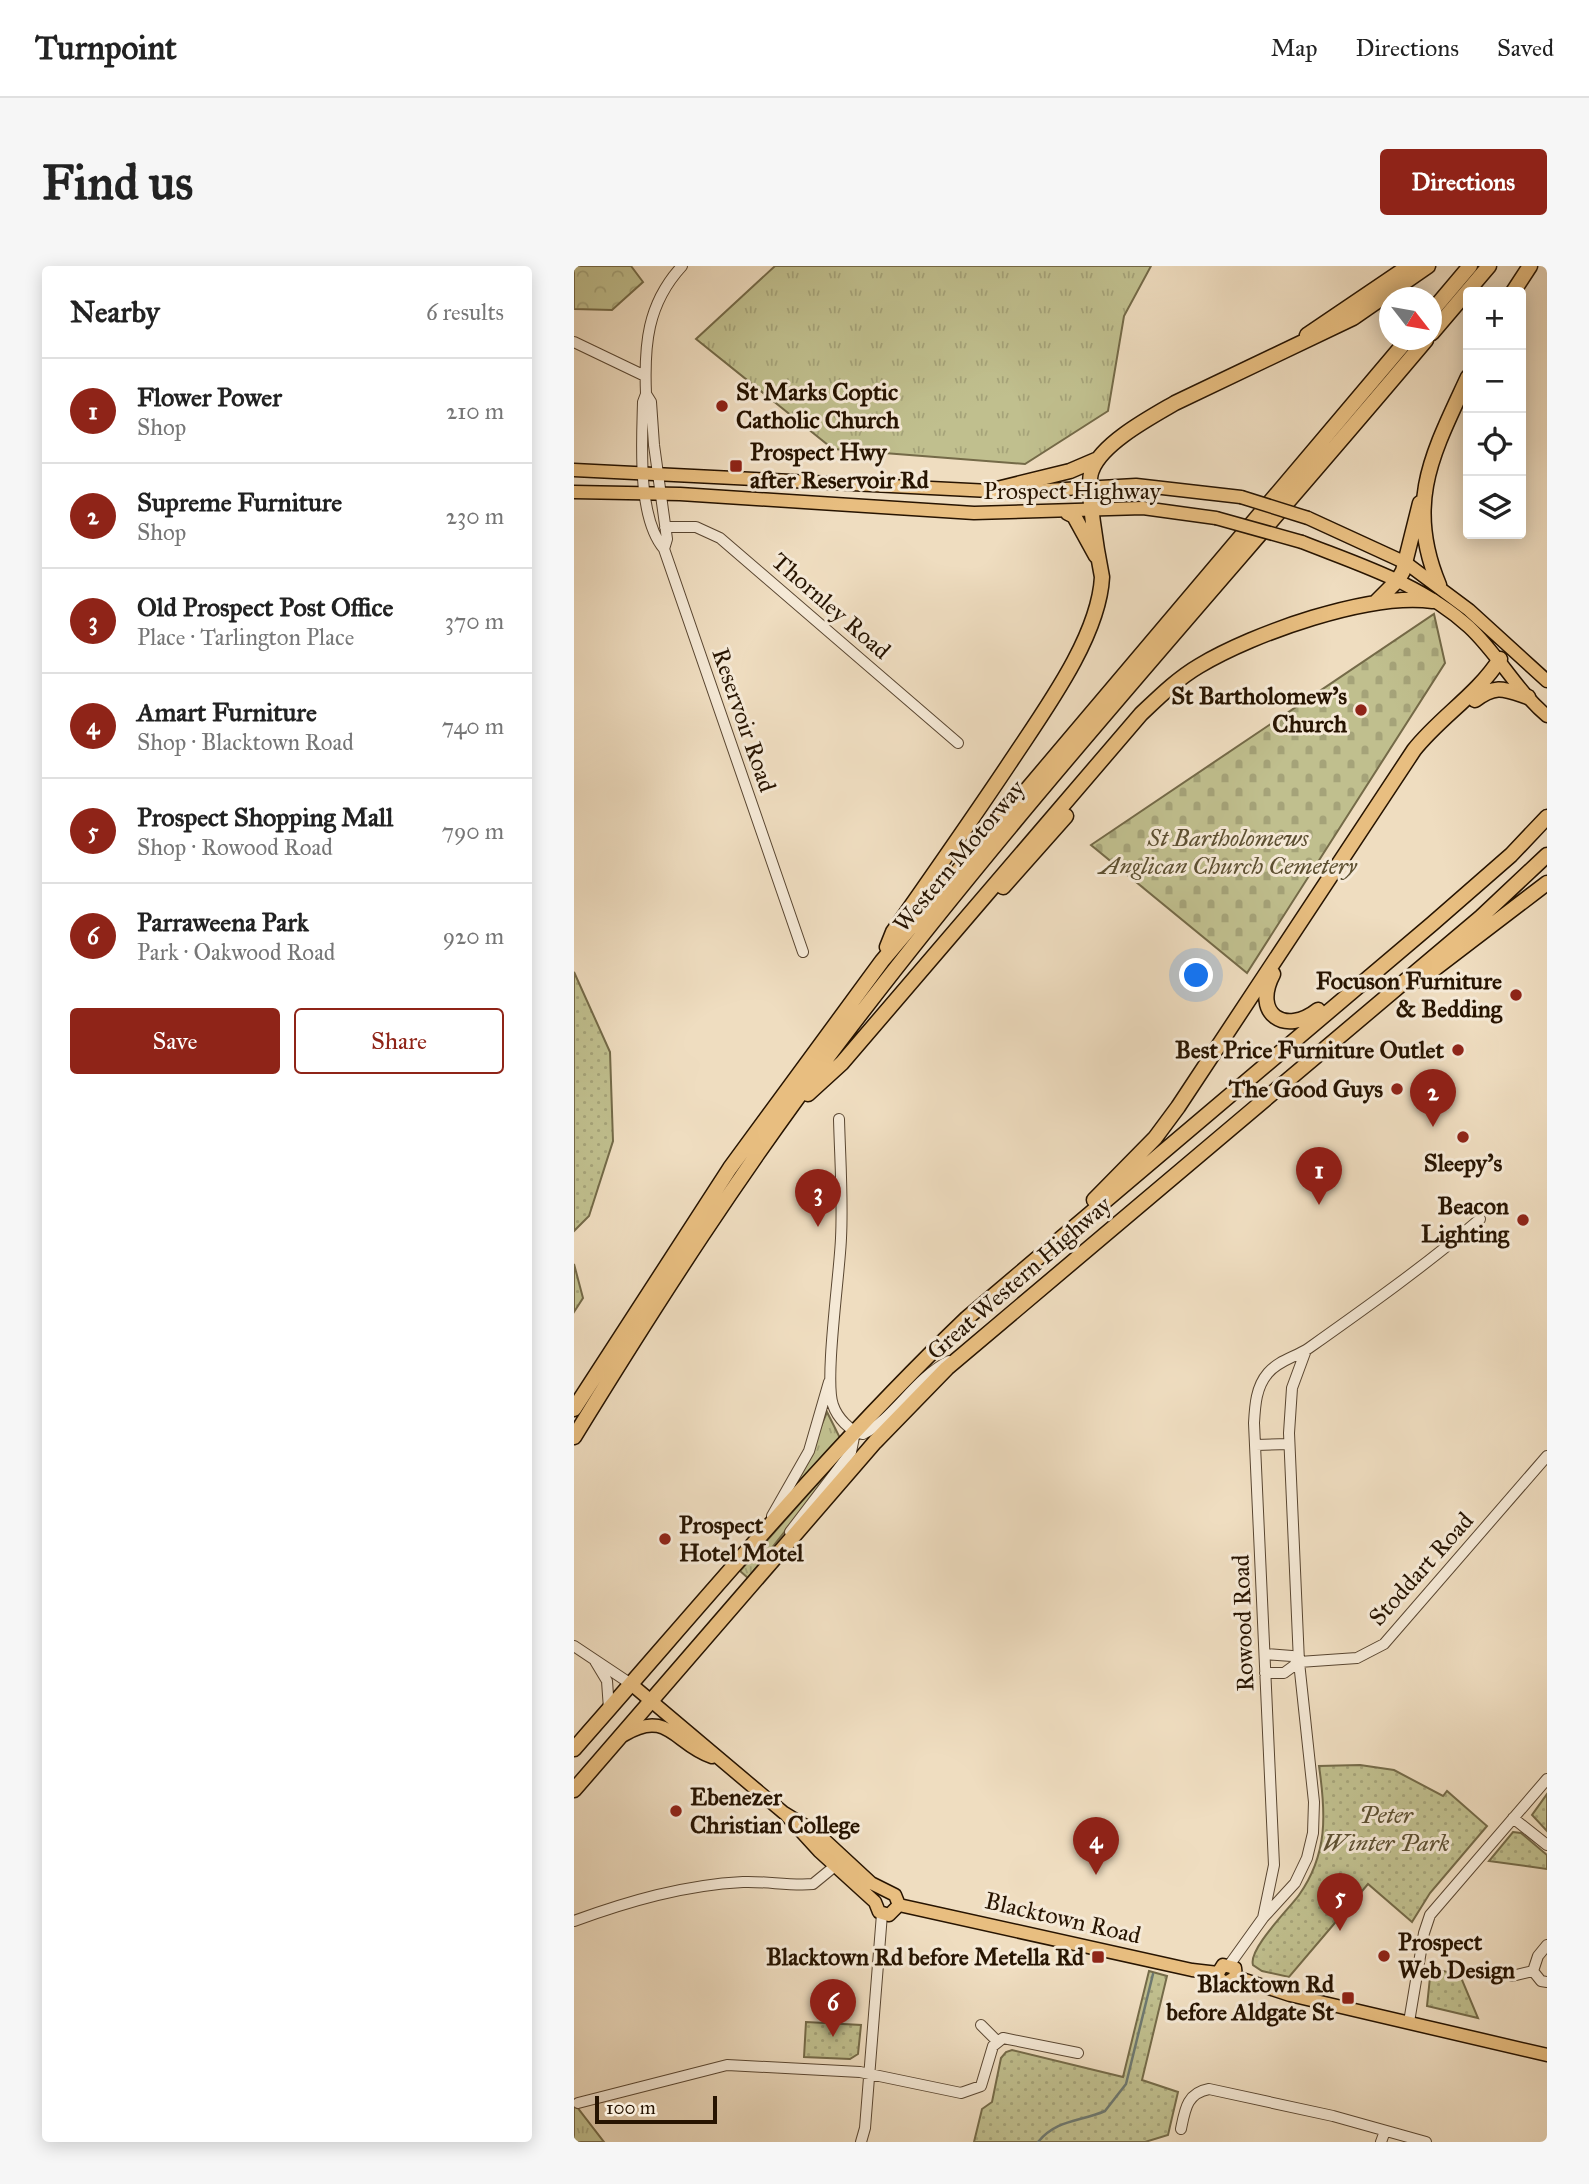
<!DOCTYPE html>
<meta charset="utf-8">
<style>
:root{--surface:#fff;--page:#f6f6f6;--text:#222;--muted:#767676;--line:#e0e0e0;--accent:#8f2418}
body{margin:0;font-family:"IM FELL Great Primer",serif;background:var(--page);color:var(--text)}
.controls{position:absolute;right:21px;top:21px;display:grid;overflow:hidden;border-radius:7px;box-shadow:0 4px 18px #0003}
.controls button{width:63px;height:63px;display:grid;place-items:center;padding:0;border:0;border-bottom:2px solid var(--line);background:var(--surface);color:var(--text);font:35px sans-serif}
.compass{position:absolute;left:805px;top:21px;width:63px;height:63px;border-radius:50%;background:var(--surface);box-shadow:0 4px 18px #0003;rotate:121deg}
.scale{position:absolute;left:21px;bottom:18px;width:122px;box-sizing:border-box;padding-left:7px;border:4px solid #271401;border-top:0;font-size:19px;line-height:24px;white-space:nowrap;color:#271401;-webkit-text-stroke:5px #f5e9d6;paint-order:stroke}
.you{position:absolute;left:623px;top:710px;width:24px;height:24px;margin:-18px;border:5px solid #fff;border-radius:50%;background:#1a73e8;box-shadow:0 0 0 10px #1a73e833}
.badge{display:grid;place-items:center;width:46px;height:46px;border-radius:50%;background:var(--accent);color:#fff;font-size:23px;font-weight:700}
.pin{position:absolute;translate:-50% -58px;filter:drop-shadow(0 2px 4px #0008)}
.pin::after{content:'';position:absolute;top:37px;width:24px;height:21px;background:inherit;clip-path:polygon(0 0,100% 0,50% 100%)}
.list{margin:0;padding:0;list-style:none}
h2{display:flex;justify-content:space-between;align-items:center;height:91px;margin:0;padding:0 28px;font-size:30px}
h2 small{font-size:23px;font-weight:400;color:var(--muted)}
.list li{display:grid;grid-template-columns:46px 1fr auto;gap:21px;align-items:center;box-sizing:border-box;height:105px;padding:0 28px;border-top:2px solid var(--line)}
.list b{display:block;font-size:26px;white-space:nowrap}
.list p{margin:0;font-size:23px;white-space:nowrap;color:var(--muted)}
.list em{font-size:23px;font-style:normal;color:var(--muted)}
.actions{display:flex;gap:14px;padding:21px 28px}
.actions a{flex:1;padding:16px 0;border:2px solid var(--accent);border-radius:7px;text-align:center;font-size:24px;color:var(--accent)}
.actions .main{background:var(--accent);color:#fff}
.icon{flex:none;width:38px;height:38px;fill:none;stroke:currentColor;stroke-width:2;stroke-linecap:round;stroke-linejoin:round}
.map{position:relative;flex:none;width:973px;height:1876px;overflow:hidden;border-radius:7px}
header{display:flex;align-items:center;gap:42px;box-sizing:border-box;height:98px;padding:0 35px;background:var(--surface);border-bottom:2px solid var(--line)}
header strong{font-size:33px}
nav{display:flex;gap:38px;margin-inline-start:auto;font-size:24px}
.intro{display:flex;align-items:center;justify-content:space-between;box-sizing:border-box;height:168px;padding:0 42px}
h1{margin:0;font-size:49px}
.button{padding:18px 32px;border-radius:7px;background:var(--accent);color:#fff;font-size:24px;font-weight:700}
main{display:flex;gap:42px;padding:0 42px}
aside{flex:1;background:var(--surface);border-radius:7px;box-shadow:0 4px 18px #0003}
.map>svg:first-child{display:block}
.grass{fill:url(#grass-tufts);stroke:#746a48;stroke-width:2}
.forest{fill:url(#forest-crowns);stroke:#746a48;stroke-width:2}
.cemetery{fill:url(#cemetery-stones);stroke:#746a48;stroke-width:2}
.park{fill:url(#park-dots);stroke:#746a48;stroke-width:2}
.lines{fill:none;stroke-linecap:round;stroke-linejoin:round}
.stream{stroke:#6d7870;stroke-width:2.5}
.minor-casing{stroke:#594631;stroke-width:12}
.major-casing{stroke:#271401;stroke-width:15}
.highway-casing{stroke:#271401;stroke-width:17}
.minor{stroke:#f5e9d6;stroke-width:10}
.major{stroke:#e8be80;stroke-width:12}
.highway{stroke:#e8be80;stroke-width:14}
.major-bridge-casing{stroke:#271401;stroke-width:15;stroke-linecap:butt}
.major-bridge{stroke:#e8be80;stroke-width:12}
.poi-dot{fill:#8f2418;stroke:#f5e9d6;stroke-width:2.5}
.labels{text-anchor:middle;stroke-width:6;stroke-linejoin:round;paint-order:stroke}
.poi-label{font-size:24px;font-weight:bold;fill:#271401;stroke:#f5e9d6;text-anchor:end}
.street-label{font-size:24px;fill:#271401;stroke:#f5e9d6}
.park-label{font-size:24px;font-style:italic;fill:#5d5032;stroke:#f5e9d6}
</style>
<header>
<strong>Turnpoint</strong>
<nav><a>Map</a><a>Directions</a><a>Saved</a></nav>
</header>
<div class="intro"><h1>Find us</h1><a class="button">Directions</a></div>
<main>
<aside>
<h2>Nearby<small>6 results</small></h2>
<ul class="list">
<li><span class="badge">1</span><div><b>Flower Power</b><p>Shop</p></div><em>210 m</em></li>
<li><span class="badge">2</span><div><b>Supreme Furniture</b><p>Shop</p></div><em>230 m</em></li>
<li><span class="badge">3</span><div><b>Old Prospect Post Office</b><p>Place · Tarlington Place</p></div><em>370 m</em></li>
<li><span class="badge">4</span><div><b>Amart Furniture</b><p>Shop · Blacktown Road</p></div><em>740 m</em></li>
<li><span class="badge">5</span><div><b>Prospect Shopping Mall</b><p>Shop · Rowood Road</p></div><em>790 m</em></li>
<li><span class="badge">6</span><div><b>Parraweena Park</b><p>Park · Oakwood Road</p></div><em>920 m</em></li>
</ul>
<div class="actions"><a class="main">Save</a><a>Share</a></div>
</aside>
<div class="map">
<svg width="973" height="1876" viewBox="0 0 973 1876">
<defs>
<pattern id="grass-tufts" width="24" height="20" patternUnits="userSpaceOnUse" patternTransform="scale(1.75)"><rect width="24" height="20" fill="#c0bf8e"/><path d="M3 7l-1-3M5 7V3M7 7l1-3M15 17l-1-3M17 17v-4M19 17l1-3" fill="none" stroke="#a5a379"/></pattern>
<pattern id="forest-crowns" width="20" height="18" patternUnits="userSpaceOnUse" patternTransform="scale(1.75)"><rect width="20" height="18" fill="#c0bf8e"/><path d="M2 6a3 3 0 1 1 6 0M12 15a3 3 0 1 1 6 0" fill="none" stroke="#a5a379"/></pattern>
<pattern id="cemetery-stones" width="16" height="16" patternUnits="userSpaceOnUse" patternTransform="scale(1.75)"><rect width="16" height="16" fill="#c0bf8e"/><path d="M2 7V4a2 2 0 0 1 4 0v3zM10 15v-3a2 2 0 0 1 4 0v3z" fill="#a5a379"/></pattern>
<pattern id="park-dots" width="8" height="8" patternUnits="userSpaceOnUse" patternTransform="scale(1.75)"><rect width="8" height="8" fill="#c0bf8e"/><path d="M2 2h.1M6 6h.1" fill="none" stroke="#a5a379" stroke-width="1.8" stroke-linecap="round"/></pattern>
</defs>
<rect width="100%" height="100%" fill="#efddc0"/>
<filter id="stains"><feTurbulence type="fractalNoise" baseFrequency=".00286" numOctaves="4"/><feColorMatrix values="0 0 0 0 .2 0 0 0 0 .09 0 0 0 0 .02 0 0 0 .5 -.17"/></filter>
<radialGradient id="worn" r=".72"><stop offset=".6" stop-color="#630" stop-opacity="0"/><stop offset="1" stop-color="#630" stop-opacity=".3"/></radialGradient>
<path class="grass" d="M 201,0 L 577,0 L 550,50 L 534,145 L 451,198 L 259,183 L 122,73 Z
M 253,1146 L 266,1172 L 224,1218 L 223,1217 Z
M 259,1200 L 261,1202 L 174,1312 L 166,1305 Z
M 0,1837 L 30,1876 L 0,1876 Z"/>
<path class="forest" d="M 0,0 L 57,0 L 69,16 L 38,44 L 0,43 Z"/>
<path class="cemetery" d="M 860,348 L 871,397 L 673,707 L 517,579 Z"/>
<path class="park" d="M 0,706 L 36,786 L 39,875 L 15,950 L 0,965 Z
M 0,998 L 9,1032 L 0,1046 Z
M 786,1499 L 820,1504 L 869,1530 L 873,1525 L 913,1560 L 856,1627 L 838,1656 L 794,1618 L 715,1711 L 688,1705 L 679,1699 C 674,1683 715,1643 725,1629 C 754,1588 752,1548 745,1500 Z
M 973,1528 L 973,1565 L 958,1549 Z
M 939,1566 L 947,1567 L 973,1589 L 973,1603 L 915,1595 Z
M 857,1702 L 886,1709 L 904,1752 L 853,1740 Z
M 575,1705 L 593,1710 L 568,1814 L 604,1826 L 594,1869 L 571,1876 L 400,1876 L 408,1843 L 418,1836 L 427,1792 L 432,1786 L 438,1784 L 549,1811 Z
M 232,1756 L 287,1759 L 284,1788 L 276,1793 L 230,1791 Z"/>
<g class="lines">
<path class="stream" d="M 464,1876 C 483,1853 506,1856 531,1845 L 552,1818 L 579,1708"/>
<g class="minor-casing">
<path id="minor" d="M 108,0 C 73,38 70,79 72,128 L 69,136 C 68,177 63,251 90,283 L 229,686
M 0,76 L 71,110
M 72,128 L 77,136 L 80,179 L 93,273 L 90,283
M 91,261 L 122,261 L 146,272 L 384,477
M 265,853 C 266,892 269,932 267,972 C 266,1005 250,1115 259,1139 C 263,1151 276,1166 289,1168 C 321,1152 340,1113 375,1095
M 682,1179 L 715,1178
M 198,1250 L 235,1185 L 255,1116
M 216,1266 L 277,1186 L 281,1166
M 0,1380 L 57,1418
M 691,1388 L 718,1390 L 725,1396
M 21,1395 L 33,1415 L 35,1443
M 691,1407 L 710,1407 L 725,1396 L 783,1392 L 810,1378 L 973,1190
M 939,1552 L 973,1579
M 689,1652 L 700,1599 L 680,1157 C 681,1139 682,1121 694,1107 C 705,1094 722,1091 735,1082 C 793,1041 852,999 906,953
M 0,1655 C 55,1635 110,1619 169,1616 C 192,1615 216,1620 239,1618 L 261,1600
M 656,1698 L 689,1652 L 721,1617 L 733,1592 L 739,1567 L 740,1536 L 725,1396 L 715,1167 L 718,1122 L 732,1084
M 959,1705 L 964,1690 L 973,1679
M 959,1705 L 967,1715 L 973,1716
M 938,1710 L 959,1705
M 835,1756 L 850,1667 L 856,1649 L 973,1513
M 407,1759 L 422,1774
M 4,1837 L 153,1799 L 286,1806 L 387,1827 L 407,1820 L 419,1780 L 429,1772 L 504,1787
M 607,1863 C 611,1843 613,1827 635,1823 L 759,1850 L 852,1876
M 287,1876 L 291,1862 L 308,1648
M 807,1876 L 811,1865"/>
</g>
<g class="major-casing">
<path id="major" d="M 0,204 L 436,226 L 562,219 L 667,231
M 0,226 L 106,228 L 400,247 L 569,242 L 642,252
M 734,252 L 832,297 L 895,344 L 973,415
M 728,276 C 786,299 848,318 895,361 C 924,388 943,425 973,450
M 57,1418 L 210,1547 L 243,1567 L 297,1617 L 321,1629 L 325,1639
M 50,1469 C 94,1442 101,1479 138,1491
M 213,1550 L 245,1585 L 301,1636 L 305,1646 L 315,1649 L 325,1639
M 325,1639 L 618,1704 L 644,1707
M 644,1707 L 649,1699 L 661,1702 L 662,1711
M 644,1707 L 645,1713 L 652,1717 L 662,1711
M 662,1711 L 716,1729 L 973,1789"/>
</g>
<g class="highway-casing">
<path id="highway" d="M 939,26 L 956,0
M 858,45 L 896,0
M 858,67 L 915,0
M 733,69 L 835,0
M 415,225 L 496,205 L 524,193
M 494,247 L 500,250 L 522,290
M 865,319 C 830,236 860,185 894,111
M 802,336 L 824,314 L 829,305 L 846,237
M 901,434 C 922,418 930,423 954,431
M 429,621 L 492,550
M 313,681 L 319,666 C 359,609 399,552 437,495 C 470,445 525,371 528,311 C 524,291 511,219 518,204 C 528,177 577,151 601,137 L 779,52 L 854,0
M 699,708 C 678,748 711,770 744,744
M 846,714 L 973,617
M 234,828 L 268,797 L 567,448 C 585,431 603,413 625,400 C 680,367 796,326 859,335
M 520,934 L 581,872 L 604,841 L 840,484 C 866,451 903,429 926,393
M 0,1143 L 156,902 L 308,695 L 833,74
M 0,1171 C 83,1036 169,902 265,776 C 449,533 656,307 852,74
M 0,1483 C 129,1337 253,1186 393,1052 L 858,658 L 937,589 L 973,551
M 0,1524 L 301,1176 L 373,1102 L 907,651 L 973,589"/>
</g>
<use href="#minor" class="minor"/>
<use href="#major" class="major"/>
<use href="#highway" class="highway"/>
<g class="major-bridge-casing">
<path id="major-bridge" d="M 667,231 L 734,252
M 642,252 L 728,276"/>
</g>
<use href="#major-bridge" class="major-bridge"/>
</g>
<g class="poi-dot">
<circle cx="148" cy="140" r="7"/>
<rect x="155" y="193" width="14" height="14" rx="3.5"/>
<circle cx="787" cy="444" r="7"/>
<circle cx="942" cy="729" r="7"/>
<circle cx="884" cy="784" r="7"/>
<circle cx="823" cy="823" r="7"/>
<circle cx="889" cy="871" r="7"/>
<circle cx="949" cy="954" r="7"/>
<circle cx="91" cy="1273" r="7"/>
<circle cx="102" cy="1545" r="7"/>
<circle cx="810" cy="1690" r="7"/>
<rect x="517" y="1684" width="14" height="14" rx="3.5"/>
<rect x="767" y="1725" width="14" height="14" rx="3.5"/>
</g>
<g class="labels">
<g class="poi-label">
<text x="162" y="134" text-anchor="start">St Marks Coptic<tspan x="162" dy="28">Catholic Church</tspan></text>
<text x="176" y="194" text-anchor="start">Prospect Hwy<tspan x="176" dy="28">after Reservoir Rd</tspan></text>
<text x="773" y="438">St Bartholomew's<tspan x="773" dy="28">Church</tspan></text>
<text x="928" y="723">Focuson Furniture<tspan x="928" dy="28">&amp; Bedding</tspan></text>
<text x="870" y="792">Best Price Furniture Outlet</text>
<text x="809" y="831">The Good Guys</text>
<text x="889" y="905" text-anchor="middle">Sleepy’s</text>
<text x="935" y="948">Beacon<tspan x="935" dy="28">Lighting</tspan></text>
<text x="105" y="1267" text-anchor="start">Prospect<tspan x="105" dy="28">Hotel Motel</tspan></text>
<text x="116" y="1539" text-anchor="start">Ebenezer<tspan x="116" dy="28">Christian College</tspan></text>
<text x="824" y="1684" text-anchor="start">Prospect<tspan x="824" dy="28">Web Design</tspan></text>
<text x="510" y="1699">Blacktown Rd before Metella Rd</text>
<text x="760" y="1726">Blacktown Rd<tspan x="760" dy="28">before Aldgate St</tspan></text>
</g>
<g class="street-label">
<text x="498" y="233">Prospect Highway</text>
<text transform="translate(257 340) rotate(41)" y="8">Thornley Road</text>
<text transform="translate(170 454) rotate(71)" y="8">Reservoir Road</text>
<text transform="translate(385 590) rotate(-50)" y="8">Western Motorway</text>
<text transform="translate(445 1012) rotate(-41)" y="8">Great Western Highway</text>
<text transform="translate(847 1303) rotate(-48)" y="8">Stoddart Road</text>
<text transform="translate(669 1357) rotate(-92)" y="8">Rowood Road</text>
<text transform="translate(489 1652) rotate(13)" y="8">Blacktown Road</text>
</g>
<g class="park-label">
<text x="654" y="580">St Bartholomews<tspan x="654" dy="28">Anglican Church Cemetery</tspan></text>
<text x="812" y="1557">Peter<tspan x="812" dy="28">Winter Park</tspan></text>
</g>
</g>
<rect width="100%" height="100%" filter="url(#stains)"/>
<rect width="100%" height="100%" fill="url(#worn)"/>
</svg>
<div class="controls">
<button>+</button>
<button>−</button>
<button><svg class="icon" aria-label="locate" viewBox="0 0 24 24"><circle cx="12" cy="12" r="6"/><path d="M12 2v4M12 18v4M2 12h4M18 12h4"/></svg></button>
<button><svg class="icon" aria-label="layers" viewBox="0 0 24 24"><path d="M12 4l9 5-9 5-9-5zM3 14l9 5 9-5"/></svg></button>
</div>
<svg class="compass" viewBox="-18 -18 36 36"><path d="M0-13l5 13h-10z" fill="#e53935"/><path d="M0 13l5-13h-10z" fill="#767676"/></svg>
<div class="scale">100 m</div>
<div class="you"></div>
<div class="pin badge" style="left:745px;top:939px">1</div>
<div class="pin badge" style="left:859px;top:861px">2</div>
<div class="pin badge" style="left:244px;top:961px">3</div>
<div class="pin badge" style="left:522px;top:1609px">4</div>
<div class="pin badge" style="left:766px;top:1665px">5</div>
<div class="pin badge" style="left:259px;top:1771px">6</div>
</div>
</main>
